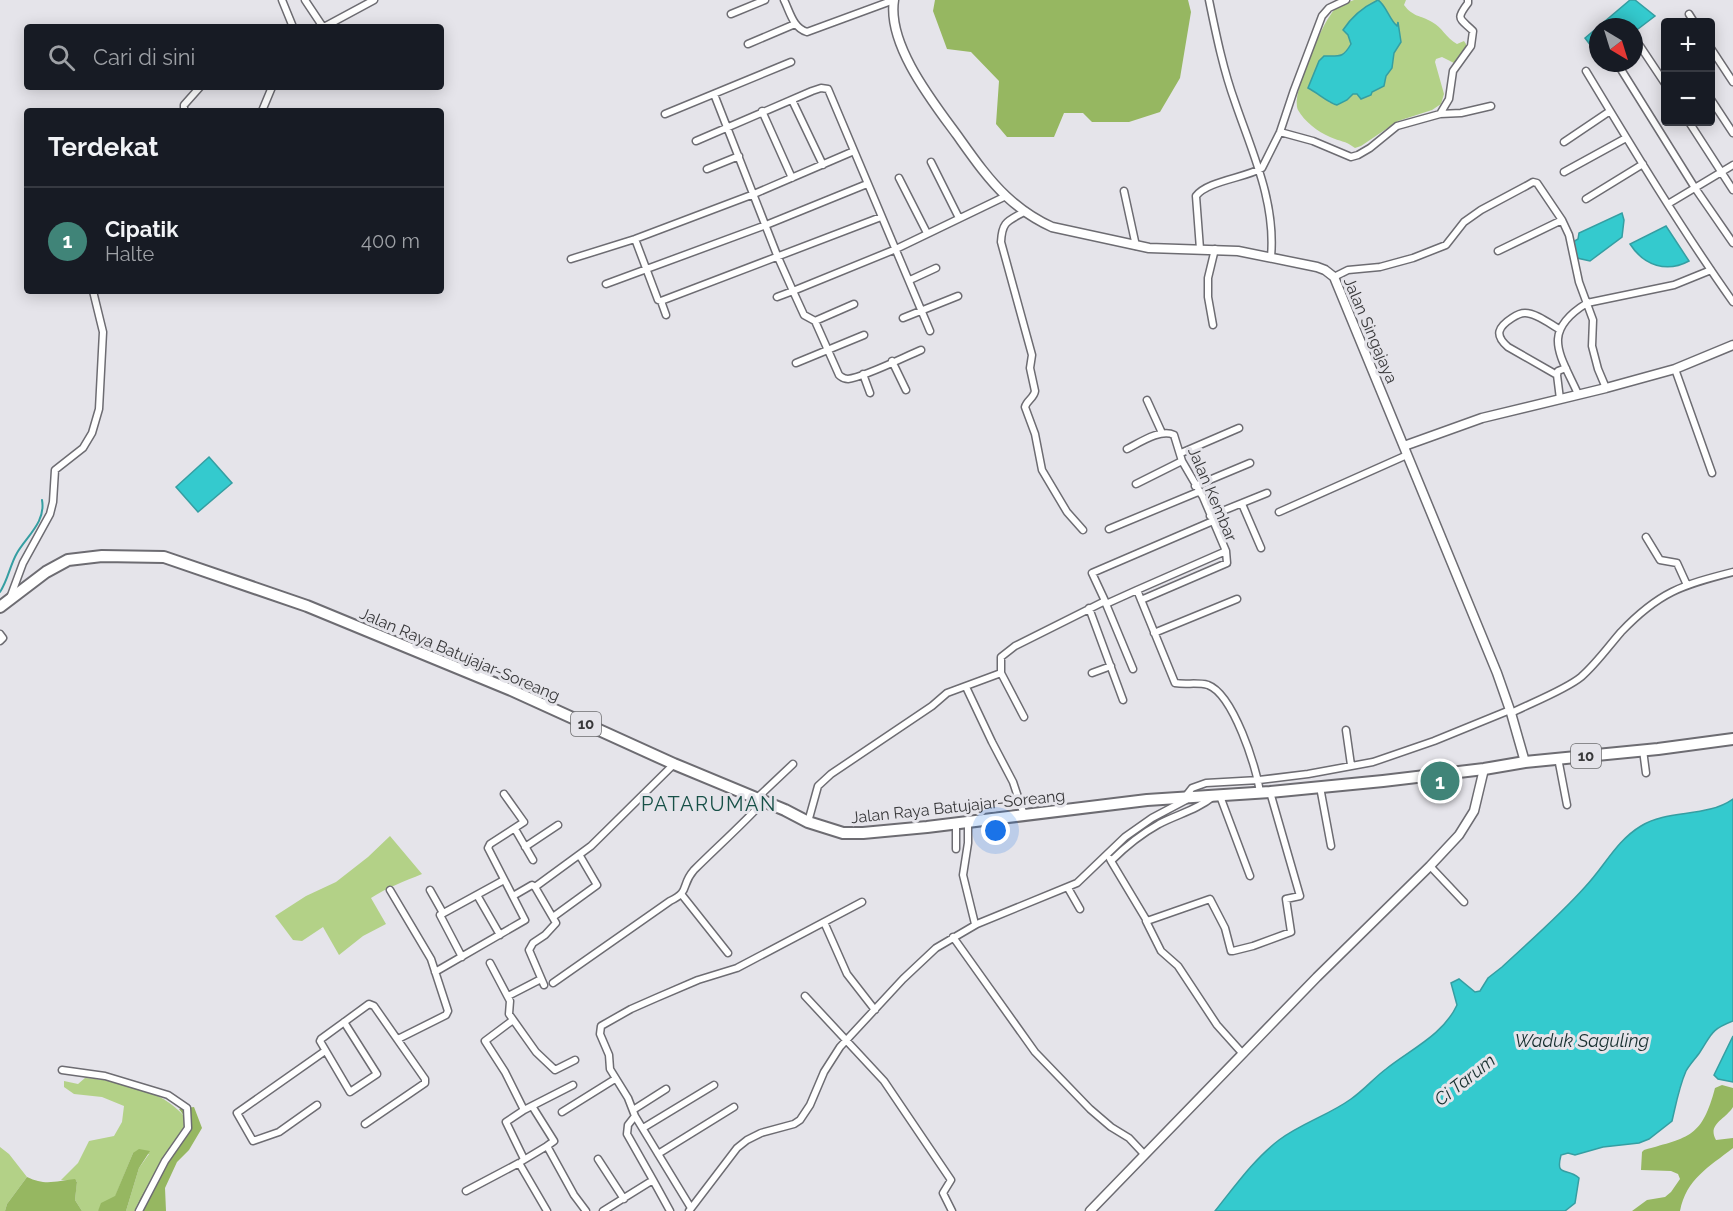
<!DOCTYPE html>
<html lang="id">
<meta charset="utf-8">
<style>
:root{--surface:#171b24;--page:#20242c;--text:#f1f3f6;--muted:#9ea1a6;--line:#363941;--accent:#408478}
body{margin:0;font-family:Raleway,sans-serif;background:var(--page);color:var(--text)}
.controls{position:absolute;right:18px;top:18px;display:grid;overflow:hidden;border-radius:6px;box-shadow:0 3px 15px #0003}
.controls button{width:54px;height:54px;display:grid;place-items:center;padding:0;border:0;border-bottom:2px solid var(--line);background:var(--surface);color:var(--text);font:30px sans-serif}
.compass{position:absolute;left:1589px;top:18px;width:54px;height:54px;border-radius:50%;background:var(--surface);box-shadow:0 3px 15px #0003;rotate:142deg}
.you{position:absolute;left:996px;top:831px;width:21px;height:21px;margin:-15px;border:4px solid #fff;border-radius:50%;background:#1a73e8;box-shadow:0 0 0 9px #1a73e833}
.badge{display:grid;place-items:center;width:39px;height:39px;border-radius:50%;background:var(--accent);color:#fff;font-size:20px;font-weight:700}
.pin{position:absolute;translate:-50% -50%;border:3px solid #fff;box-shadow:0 2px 6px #0006}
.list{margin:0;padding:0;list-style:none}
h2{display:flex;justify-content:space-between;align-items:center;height:78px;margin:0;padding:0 24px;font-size:26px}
h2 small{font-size:20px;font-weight:400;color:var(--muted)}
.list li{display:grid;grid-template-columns:39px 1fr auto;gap:18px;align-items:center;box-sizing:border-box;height:108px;padding:0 24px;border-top:2px solid var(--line)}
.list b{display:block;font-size:22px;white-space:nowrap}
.list p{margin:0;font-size:20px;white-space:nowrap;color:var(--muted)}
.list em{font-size:20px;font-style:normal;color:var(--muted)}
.icon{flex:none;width:33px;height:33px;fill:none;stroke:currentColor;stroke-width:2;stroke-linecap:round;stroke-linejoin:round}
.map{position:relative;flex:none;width:1733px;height:1211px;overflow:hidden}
.search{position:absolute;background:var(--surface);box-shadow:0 3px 15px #0003;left:24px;top:24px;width:420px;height:66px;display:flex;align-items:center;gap:15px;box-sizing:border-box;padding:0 21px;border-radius:6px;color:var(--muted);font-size:22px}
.panel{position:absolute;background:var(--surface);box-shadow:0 3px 15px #0003;left:24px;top:108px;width:420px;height:186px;border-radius:6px}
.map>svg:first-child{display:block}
.green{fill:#b3d187;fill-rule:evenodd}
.forest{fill:#96b761}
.water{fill:#34cace;stroke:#359ea2;stroke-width:1.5}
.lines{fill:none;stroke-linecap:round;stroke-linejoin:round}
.stream{stroke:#359ea2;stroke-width:2}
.street-casing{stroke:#6d6c72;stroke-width:9}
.secondary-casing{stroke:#6d6c72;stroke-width:11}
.highway-casing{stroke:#6d6c72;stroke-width:14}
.street{stroke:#fff;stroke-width:6}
.secondary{stroke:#fff;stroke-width:8}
.highway{stroke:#fff;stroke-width:10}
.labels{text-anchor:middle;stroke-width:6;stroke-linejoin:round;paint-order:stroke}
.shield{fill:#e5e4ea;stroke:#6c6c6f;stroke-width:1.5}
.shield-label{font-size:15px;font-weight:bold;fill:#38383a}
.street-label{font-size:16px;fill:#38383a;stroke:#e5e4ea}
.water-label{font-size:18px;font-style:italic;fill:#183030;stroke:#e5e4ea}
.quarter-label{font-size:20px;letter-spacing:1.5px;fill:#175047;stroke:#e5e4ea}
</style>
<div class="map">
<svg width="1733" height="1211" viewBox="0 0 1733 1211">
<rect width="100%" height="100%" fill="#e5e4ea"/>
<path class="green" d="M 1354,0 L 1406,0 L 1404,5 C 1413,17 1420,15 1432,22 C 1442,27 1446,38 1457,44 L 1464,41 L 1468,47 L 1457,62 L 1454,63 L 1442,57 L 1436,59 L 1435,62 L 1444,94 L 1441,104 L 1432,110 L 1398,121 L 1361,146 L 1355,148 C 1344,140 1341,142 1330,137 C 1318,132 1304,121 1298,110 C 1290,96 1324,17 1337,7 C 1341,4 1349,2 1354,0 ZM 1381,2 L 1390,19 L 1397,27 L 1401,42 L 1394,53 L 1392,68 L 1386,76 L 1384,86 L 1372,92 L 1353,94 L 1347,100 L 1330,103 L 1322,95 L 1324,56 C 1340,56 1342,58 1351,44 L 1348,35 L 1343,30 C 1352,15 1366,10 1381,2 Z
M 390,836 L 422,874 C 405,881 386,888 371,898 L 386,924 L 363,936 L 339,955 L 323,927 L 302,941 L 293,940 L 275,916 L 306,896 L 336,882 L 368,857 Z
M 85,1078 C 121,1081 161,1089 185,1117 L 183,1131 L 159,1166 L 140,1198 L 135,1211 L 126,1211 L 139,1168 L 149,1154 L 133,1153 L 115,1197 L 105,1202 L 98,1211 L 82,1211 L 75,1200 L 77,1181 L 61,1180 L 78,1163 L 89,1141 L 114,1136 L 122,1122 L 124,1106 L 102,1097 L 74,1094 L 64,1087 L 64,1081 L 78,1084 Z
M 0,1147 L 9,1154 L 27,1177 L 7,1204 L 5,1211 L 0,1211 Z"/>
<path class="forest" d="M 935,0 L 1188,0 L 1191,12 L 1180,78 L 1160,112 L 1129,122 L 1092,122 L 1083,113 L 1064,113 L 1054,137 L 1007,137 L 996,124 L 999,81 L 971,52 L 947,49 L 933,11 Z
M 1722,1085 L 1733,1088 L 1733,1107 C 1725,1120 1707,1124 1716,1140 L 1733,1138 L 1733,1148 C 1709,1167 1686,1179 1680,1211 L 1632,1211 L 1647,1200 L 1665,1197 L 1671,1192 L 1680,1179 L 1678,1174 L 1671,1171 L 1641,1170 L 1642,1152 L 1644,1150 C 1690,1137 1702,1137 1715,1088 Z
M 194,1107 L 202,1128 L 189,1150 L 177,1162 L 165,1188 L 166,1211 L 135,1211 L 140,1198 L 159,1166 L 183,1131 L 185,1117 L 179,1109 Z
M 139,1149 L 150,1151 L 139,1168 L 126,1211 L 98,1211 L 101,1203 L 115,1196 L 133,1153 Z
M 27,1177 C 45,1186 56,1181 75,1179 L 77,1182 L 75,1200 L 82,1211 L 5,1211 L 7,1204 Z"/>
<path class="water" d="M 1378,0 C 1386,5 1389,19 1397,26 L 1398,22 L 1401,42 L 1394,53 L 1392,68 L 1386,76 L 1384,86 L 1372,92 L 1371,95 L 1361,99 L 1357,94 L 1353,94 L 1347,100 L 1337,105 C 1327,102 1318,93 1308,88 L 1319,61 L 1324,56 C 1340,56 1343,58 1351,44 L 1348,35 L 1343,30 C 1352,16 1363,7 1378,0 Z
M 1630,0 L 1635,0 L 1655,16 L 1634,32 L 1634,27 L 1598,27 L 1598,55 L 1585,38 Z
M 1622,213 L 1624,220 L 1622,237 L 1590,261 L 1577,258 L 1573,242 L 1578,239 L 1579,233 Z
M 1666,226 L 1689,261 C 1667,273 1644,266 1630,244 Z
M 209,457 L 232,483 L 198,512 L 176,487 Z
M 1733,799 L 1733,1021 C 1710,1030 1712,1034 1700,1052 C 1696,1058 1690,1064 1686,1071 C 1679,1087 1676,1104 1672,1121 L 1649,1139 L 1639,1143 L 1603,1147 L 1575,1155 L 1568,1153 L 1561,1155 C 1555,1178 1567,1167 1579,1178 L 1575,1203 L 1565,1211 L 1215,1211 C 1235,1186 1254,1159 1279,1140 C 1302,1123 1329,1115 1351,1099 C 1364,1090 1374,1078 1386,1069 C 1411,1049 1443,1035 1457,1005 L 1451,983 L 1459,979 L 1475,992 L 1480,991 L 1488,978 L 1502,967 C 1530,941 1560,915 1585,887 C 1605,866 1616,841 1641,826 C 1668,809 1706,818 1733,799 Z
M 1733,1036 L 1733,1082 L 1718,1079 L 1714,1075 Z"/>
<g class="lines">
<path class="stream" d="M 0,592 C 8,580 10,565 17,553 C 27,536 46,522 42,500"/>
<g class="street-casing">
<path id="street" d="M 282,0 L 293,27
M 305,0 L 323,27
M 784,0 C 790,12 793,28 807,32 L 894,0
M 1209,0 C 1216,34 1223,69 1235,102 C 1252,152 1276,202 1271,257
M 731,14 L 765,0
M 1689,14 L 1694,22
M 324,27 L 374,0
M 748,44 L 795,24
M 1640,46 L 1666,85
M 1710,47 L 1733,82
M 1617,63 L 1695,188 L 1733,243
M 1586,71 C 1633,149 1680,227 1733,302
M 714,94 L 777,255 L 793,291 L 896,249 L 1006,196
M 1710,98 L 1733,133
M 792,100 L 823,165
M 184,111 L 184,105 L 200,87
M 262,111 L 272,87
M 762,111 L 792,178
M 665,114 L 791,62
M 1440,114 L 1449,99 L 1453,71 L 1471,46 L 1473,31 C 1460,18 1455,20 1468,3 L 1468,0
M 1689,122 L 1733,190
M 1280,132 L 1313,141 L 1351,157 L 1358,155 L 1370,148 L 1397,126 L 1440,114 L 1461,113 L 1491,106
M 696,141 L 812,91 L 821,88 L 828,89 L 930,331
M 1564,142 L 1610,111
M 931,162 L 959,218
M 707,169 L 739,156
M 1564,172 L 1626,138
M 899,178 L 927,233
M 1124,191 L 1136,246
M 1586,199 L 1643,164
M 1668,204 L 1733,165
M 1024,212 C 1008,221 1002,221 1001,242 L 1032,355 L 1030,368 L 1035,391 C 1034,398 1027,400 1025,407 L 1035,434 L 1042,470 L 1067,512 L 1083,530
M 635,239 L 658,300 L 661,301 L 881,217
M 1200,249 L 1196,196 C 1207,181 1245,178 1262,168 L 1280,132 L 1294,90 L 1322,16 L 1329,8 L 1346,0
M 1498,251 L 1562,220
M 571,259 L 635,239 L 754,194 L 854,151
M 1334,277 L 1348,270 L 1380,267 L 1413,258 L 1446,245 L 1464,222 L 1481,210 L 1526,186 L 1533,182 L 1537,183 L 1562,220 L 1569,235 L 1579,282 L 1593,320 L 1592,346 L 1598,369 L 1606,388
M 910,280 L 936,268
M 606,284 L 766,225 L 867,184
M 777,297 L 793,291 L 804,315 L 815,321 L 839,375 C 843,378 843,379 848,379 C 865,377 904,357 921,350
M 661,301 L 666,315
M 903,318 L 958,296
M 815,321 L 854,304
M 1213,325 L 1208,297 L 1208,278 L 1215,249
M 892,361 L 906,390
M 796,363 L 864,335
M 1675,369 L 1712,473
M 863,374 L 870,393
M 1557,375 L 1508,347 C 1494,335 1498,327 1512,318 C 1515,316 1520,313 1525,313 C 1536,313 1550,324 1559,329
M 1578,394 C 1560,354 1540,332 1587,303 L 1674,285 L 1711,270
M 1560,399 L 1557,375 L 1558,371 L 1566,368
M 1147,400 L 1162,433
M 1127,449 C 1139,443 1161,428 1174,435 L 1182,461 L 1203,497 L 1226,551 L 1137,590 L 1175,683 C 1186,685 1197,682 1208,685 C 1233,694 1257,768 1260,793
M 1181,453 L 1239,428
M 1136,484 L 1182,461
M 1195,486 L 1250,463
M 1242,504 L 1261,548
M 1279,512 L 1407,455
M 1210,516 L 1267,493
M 1109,529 L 1198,492
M 1646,537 L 1660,560 L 1677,563 L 1687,585
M 10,598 L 23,563 L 50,514 L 53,502 L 55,470 L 83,448 L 92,433 L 99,409 L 103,332 L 93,291
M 1141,600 L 1227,563 L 1226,551
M 1106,603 L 1092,573 L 1213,521
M 1089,608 L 1123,700
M 1154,633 L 1237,599
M 0,634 L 3,638 L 0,641
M 1133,669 L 1106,604 L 1137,590
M 1092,673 L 1111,666
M 966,687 L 992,742 L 1013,782 L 1024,815
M 1511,713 C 1531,703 1565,690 1581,677 C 1596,664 1608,647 1621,632 C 1659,592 1682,585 1733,572
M 1024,717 L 1001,673 L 1001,657 L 1015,646 L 1105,601
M 1346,730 L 1351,765
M 1643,750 L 1646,773
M 1558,758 L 1567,805
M 1320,787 L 1331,846
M 1220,796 L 1250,876
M 1185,797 L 1192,788 L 1206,783 L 1259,780 L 1308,774 L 1373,762 L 1434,741 L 1510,710
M 757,798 L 793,764
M 808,822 L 818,786 L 831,774 L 932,706 L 947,693 L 1001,673
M 968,822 L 968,843 L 963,875 L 975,924
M 515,829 L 533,860
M 525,847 L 558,825
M 956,849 L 956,824
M 1110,859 L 1111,861 C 1126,846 1141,834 1159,824 C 1178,814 1197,810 1214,796
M 1111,861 L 1147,921 L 1210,899 L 1225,928 L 1231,951 L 1233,951 L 1253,946 L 1291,932 L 1286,899 L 1300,896 L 1270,792
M 1430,866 L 1464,902
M 1068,888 L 1080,909
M 390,890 L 431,959 L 448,1011 L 446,1015 L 398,1039
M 430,890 L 443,913
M 477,895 L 500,935
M 682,895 L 728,953
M 513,896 L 532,885 L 535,887
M 553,917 L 597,885 L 580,856
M 1146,921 L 1161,951 L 1178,966 L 1217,1025 L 1243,1054
M 824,922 L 847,974 L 875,1010
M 953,937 L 1035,1052 L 1090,1109 L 1111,1127 L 1129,1138 L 1144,1154
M 462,957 L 440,915 L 504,880
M 490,963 L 510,1001 L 509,1014 L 536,1052 L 555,1070 L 575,1060
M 435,972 L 525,920 L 488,848 L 490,844 L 524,822 L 504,794
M 553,983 L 670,901 C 691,891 680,886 694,870 C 717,847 741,826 764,801
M 544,985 L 529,950 L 533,943 L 545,935 L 556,923 L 535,887 L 591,846 L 674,764
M 508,996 L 541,979
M 805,996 L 884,1081 L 951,1180 L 943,1193 L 952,1211
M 513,1020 L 485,1041 L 505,1072 L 524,1110
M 344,1022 L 377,1074 L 350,1092 L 320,1041 L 321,1039 L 369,1004 L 374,1006 L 425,1079 L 425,1083 L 365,1124
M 62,1070 L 105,1076 L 168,1095 L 187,1108 L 188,1128 L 165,1161 L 139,1211
M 317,1105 L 279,1132 L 253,1141 L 237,1113 L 325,1051
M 532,1106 L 554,1141 L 547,1146 L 574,1195 L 586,1211
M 633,1110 L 666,1089
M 562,1112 L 615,1079
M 635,1116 L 691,1208
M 643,1128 L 714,1085
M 658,1154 L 734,1107
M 524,1159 L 506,1122 L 524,1110 L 573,1085
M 598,1159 L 624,1199
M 522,1161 L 547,1146
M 653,1180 L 670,1211
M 466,1191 L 519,1163 L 547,1211
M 603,1211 L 653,1180 L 627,1134 L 628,1125 L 635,1116 L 628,1098 L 610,1069 L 609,1055 L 600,1034 L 601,1026 L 631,1009 L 656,998 L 698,980 L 737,968 L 862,902
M 689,1211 L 737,1148 L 747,1140 L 761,1133 L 794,1124 L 800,1120 L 810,1105 L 824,1072 L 840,1047 L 903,979 L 936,948 L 977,924 L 1077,883 L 1125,837 L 1152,818 L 1186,800"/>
</g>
<g class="secondary-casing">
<path id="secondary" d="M 894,0 C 887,44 932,101 957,135 C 972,156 987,178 1006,196 C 1020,209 1034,219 1052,227 L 1149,248 L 1238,251 L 1317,267 L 1325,270 L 1334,277 L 1497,673 L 1511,713 L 1525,762
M 1404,446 L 1482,418 L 1606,388 L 1675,369 L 1733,345
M 1090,1211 L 1317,977 L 1430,866 L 1459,835 L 1474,811 L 1484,769"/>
</g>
<g class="highway-casing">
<path id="highway" d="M 0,607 L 46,572 L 68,560 L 102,556 L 164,557 L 307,606 L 511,690 L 674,764 L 785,810 L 808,822 L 843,833 L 863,833 L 927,827 L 1147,800 L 1270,792 L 1383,781 L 1484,769 L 1525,762 L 1658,749 L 1733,739"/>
</g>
<use href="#street" class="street"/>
<use href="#secondary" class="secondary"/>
<use href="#highway" class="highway"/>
</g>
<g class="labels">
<g class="shield">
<rect x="571" y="712" width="30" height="24" rx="4.5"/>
<rect x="1571" y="744" width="30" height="24" rx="4.5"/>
</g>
<g class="shield-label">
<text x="586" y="729">10</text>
<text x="1586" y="761">10</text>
</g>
<g class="street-label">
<text transform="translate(1371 330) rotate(67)" y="6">Jalan Singajaya</text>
<text transform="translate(1213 494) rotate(67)" y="6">Jalan Kembar</text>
<text transform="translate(460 654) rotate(23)" y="6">Jalan Raya Batujajar-Soreang</text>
<text transform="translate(958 806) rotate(-6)" y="6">Jalan Raya Batujajar-Soreang</text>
</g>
<g class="water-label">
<text x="1582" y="1047">Waduk Saguling</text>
<text transform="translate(1465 1080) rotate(-38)" y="6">Ci Tarum</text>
</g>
<g class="quarter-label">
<text x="709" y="811">PATARUMAN</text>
</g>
</g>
</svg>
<div class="controls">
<button>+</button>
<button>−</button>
</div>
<svg class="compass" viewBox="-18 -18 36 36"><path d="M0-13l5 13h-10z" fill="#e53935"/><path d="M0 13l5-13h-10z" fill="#9ea1a6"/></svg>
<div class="you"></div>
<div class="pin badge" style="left:1440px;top:781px">1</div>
<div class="search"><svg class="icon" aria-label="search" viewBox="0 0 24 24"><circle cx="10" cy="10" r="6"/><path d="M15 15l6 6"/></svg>Cari di sini</div>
<section class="panel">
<h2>Terdekat<small></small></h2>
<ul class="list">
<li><span class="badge">1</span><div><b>Cipatik</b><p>Halte</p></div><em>400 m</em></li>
</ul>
</section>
</div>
